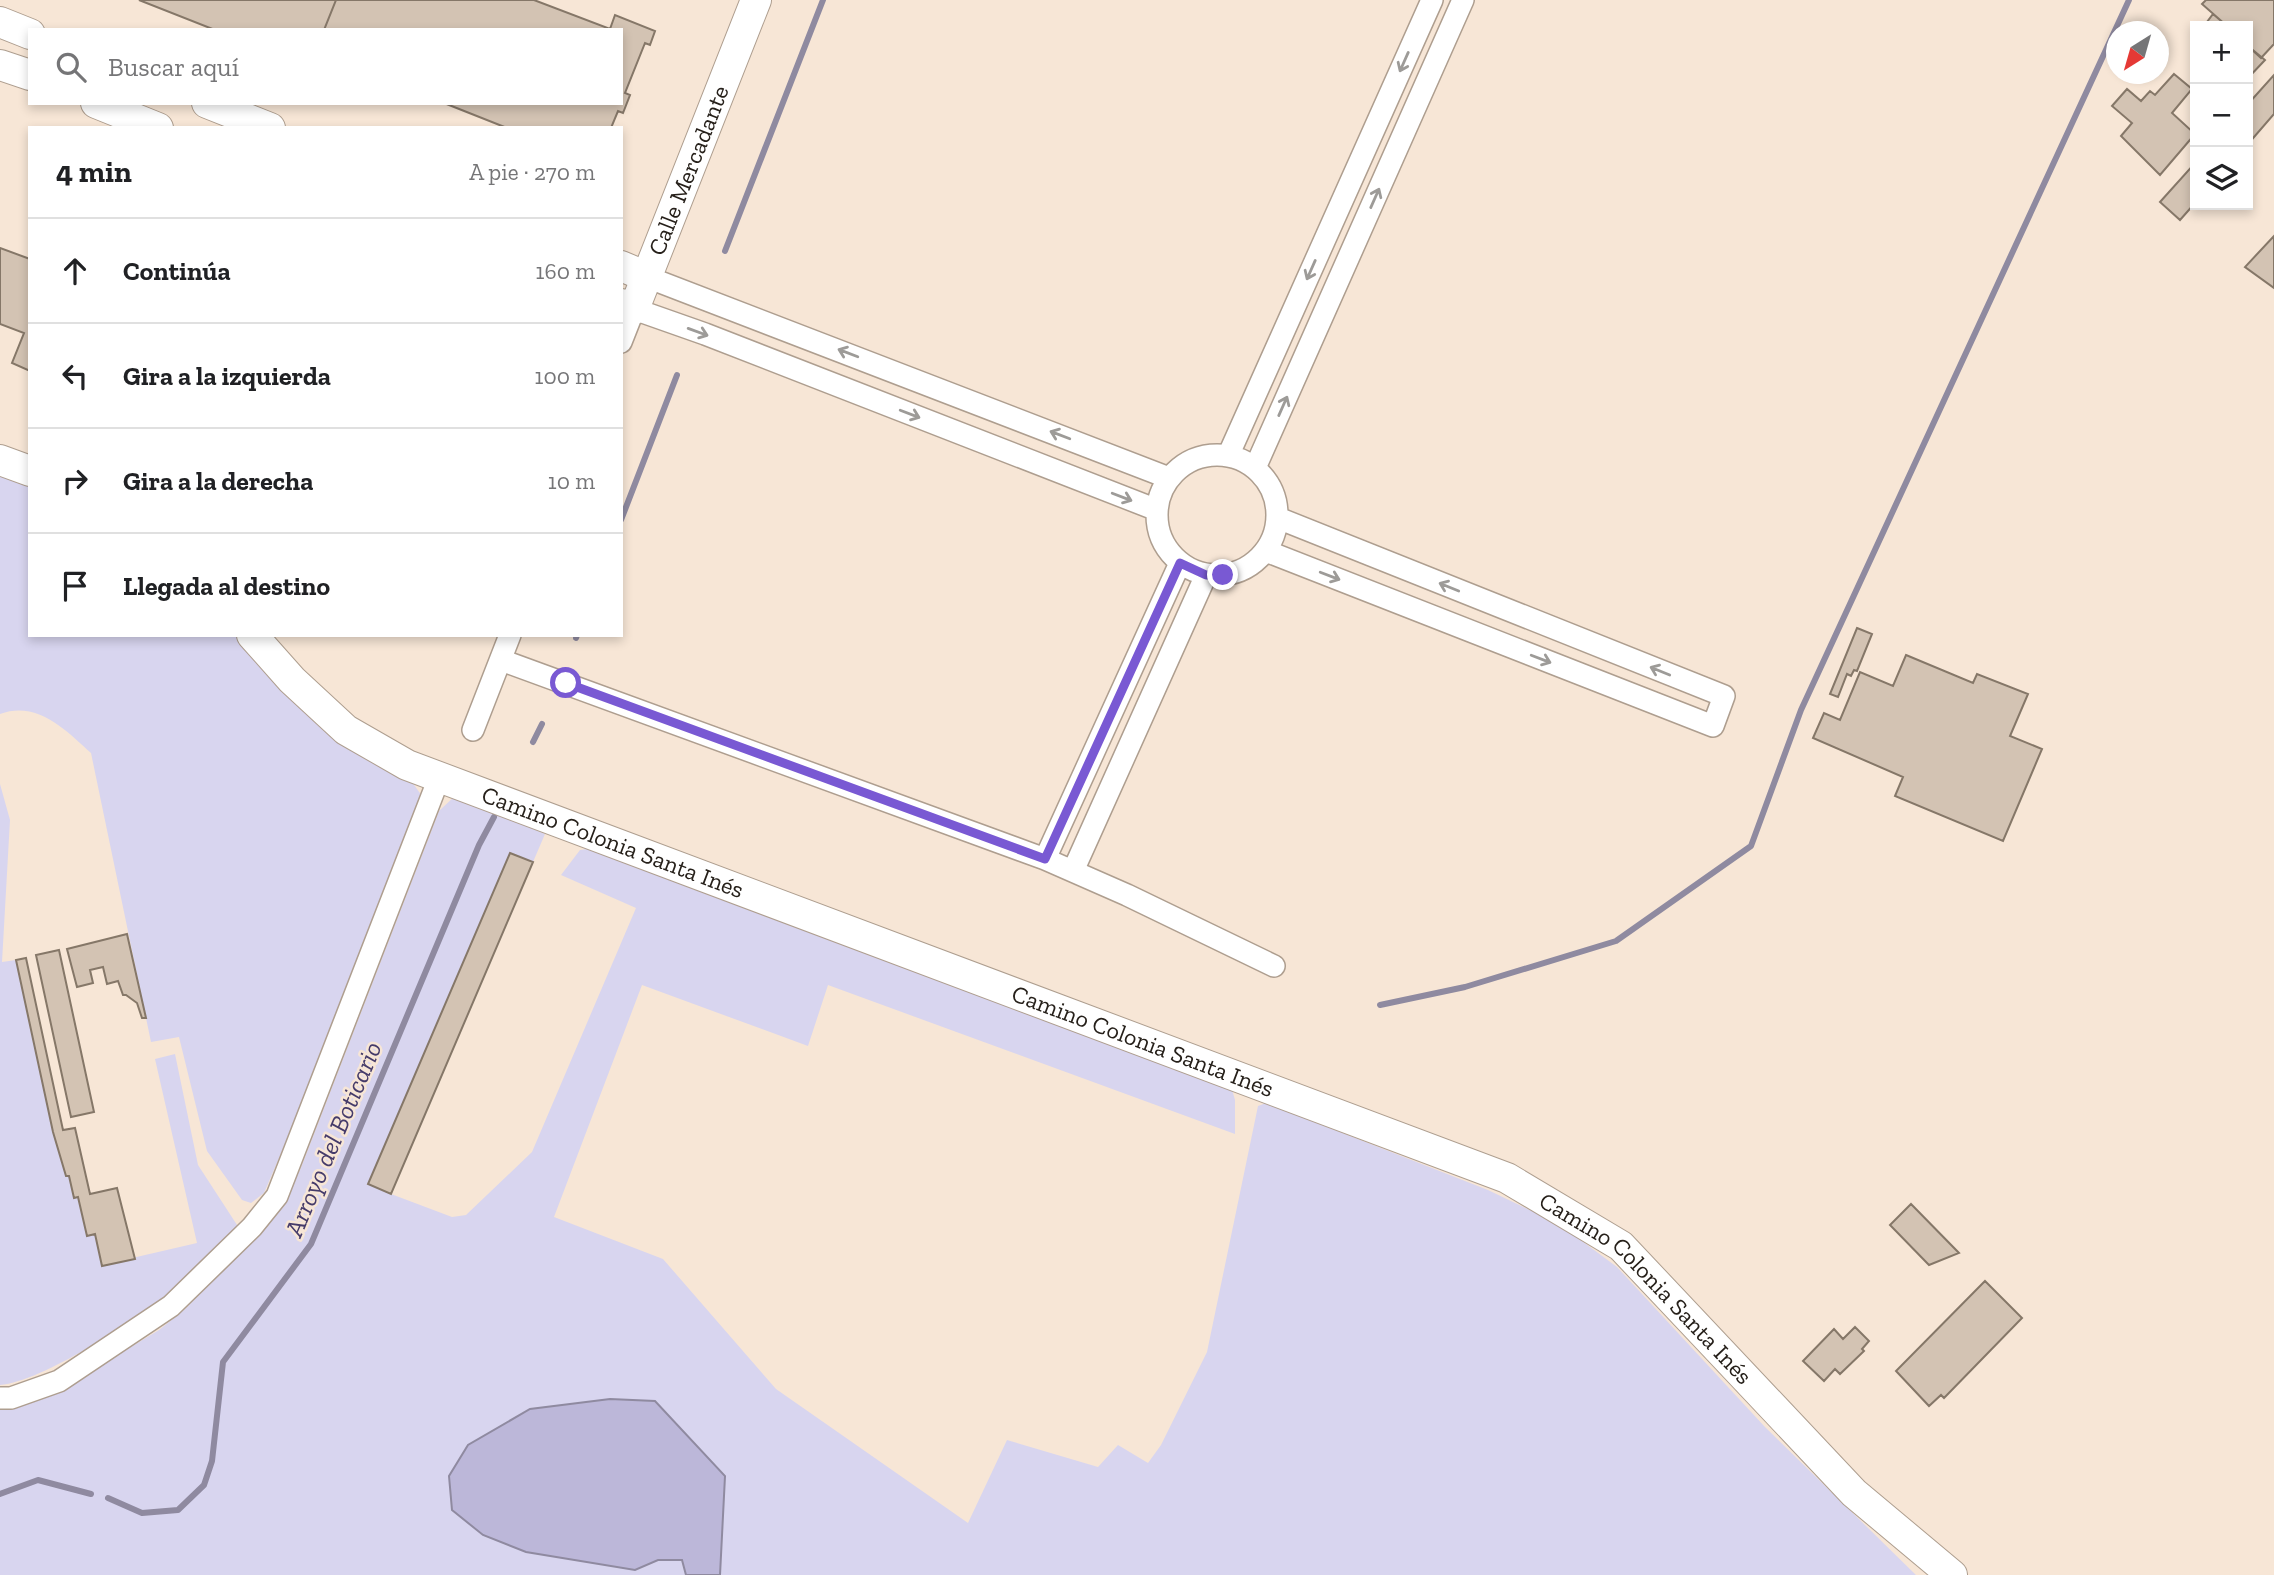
<!DOCTYPE html>
<html lang="es">
<meta charset="utf-8">
<style>
:root{--surface:#fff;--page:#f2f2f2;--text:#202124;--muted:#757577;--line:#e0e0e0}
body{margin:0;font-family:"Zilla Slab",serif;background:var(--page);color:var(--text)}
.controls{position:absolute;right:21px;top:21px;display:grid;overflow:hidden;border-radius:0px;box-shadow:0 4px 10px #0003}
.controls button{width:63px;height:63px;display:grid;place-items:center;padding:0;border:0;border-bottom:2px solid var(--line);background:var(--surface);color:var(--text);font:35px sans-serif}
.compass{position:absolute;left:2106px;top:21px;width:63px;height:63px;border-radius:50%;background:var(--surface);box-shadow:0 4px 10px #0003;rotate:217deg}
.stop{position:absolute;width:21px;height:21px;margin:-16px;border:5px solid #7959d3;border-radius:50%;background:#fff}
.stop.end{background:#7959d3;border-color:#fff;box-shadow:0 2px 7px #0008}
.list{margin:0;padding:0;list-style:none}
h2{display:flex;justify-content:space-between;align-items:center;height:91px;margin:0;padding:0 28px;font-size:30px}
h2 small{font-size:23px;font-weight:400;color:var(--muted)}
.list li{display:grid;grid-template-columns:46px 1fr auto;gap:21px;align-items:center;box-sizing:border-box;height:105px;padding:0 28px;border-top:2px solid var(--line)}
.list b{display:block;font-size:26px;white-space:nowrap}
.list em{font-size:23px;font-style:normal;color:var(--muted)}
.icon{flex:none;width:38px;height:38px;fill:none;stroke:currentColor;stroke-width:2;stroke-linecap:round;stroke-linejoin:round}
.map{position:relative;flex:none;width:2274px;height:1575px;overflow:hidden}
.search{position:absolute;background:var(--surface);box-shadow:0 4px 10px #0003;left:28px;top:28px;width:595px;height:77px;display:flex;align-items:center;gap:18px;box-sizing:border-box;padding:0 24px;border-radius:0px;color:var(--muted);font-size:26px}
.panel{position:absolute;background:var(--surface);box-shadow:0 4px 10px #0003;left:28px;top:126px;width:595px;height:511px;border-radius:0px}
.map>svg:first-child{display:block}
.green{fill:#d8d5ef}
.water{fill:#bcb7d9;stroke:#8f8aa0;stroke-width:2}
.lines{fill:none;stroke-linecap:round;stroke-linejoin:round}
.stream{stroke:#8f8aa0;stroke-width:6}
.building{fill:#d3c3b3;stroke:#857768;stroke-width:2}
.street-casing{stroke:#ae9e8f;stroke-width:24}
.secondary-casing{stroke:#ae9e8f;stroke-width:32}
.street{stroke:#fff;stroke-width:21}
.secondary{stroke:#fff;stroke-width:30}
.oneway{stroke:#9d9b98}
.route{stroke:#7959d3;stroke-width:9}
.labels{text-anchor:middle;stroke-width:5;stroke-linejoin:round;paint-order:stroke}
.street-label{font-size:24px;fill:#26201a;stroke:#f7e6d6}
.water-label{font-size:26px;font-style:italic;fill:#453b6a;stroke:#f7e6d6}
</style>
<div class="map">
<svg width="2274" height="1575" viewBox="0 0 2274 1575">
<rect width="100%" height="100%" fill="#f7e6d6"/>
<path class="green" d="M 0,474 L 30,483 L 30,635 L 235,635 L 287,692 L 412,782 L 422,796 L 322,1058 L 264,1193 L 251,1203 L 242,1200 L 207,1151 L 179,1037 L 151,1042 L 91,753 C 66,730 37,700 0,714 Z
M 0,784 L 10,820 L 2,962 L 16,960 L 60,1157 L 62,1157 L 66,1176 L 69,1176 L 74,1197 L 78,1197 L 95,1234 L 102,1265 L 197,1243 L 155,1059 L 175,1054 L 198,1165 L 239,1228 C 216,1250 194,1275 169,1294 C 132,1322 44,1381 0,1385 Z
M 456,795 L 545,834 L 533,862 L 510,853 L 391,1194 L 452,1217 L 466,1215 L 532,1152 L 636,908 L 561,875 L 580,850 L 594,848 L 1231,1086 L 1235,1100 L 1235,1134 L 828,985 L 808,1046 L 642,985 L 554,1217 L 663,1259 L 776,1389 L 968,1523 L 1007,1440 L 1098,1467 L 1118,1445 L 1148,1463 L 1161,1445 L 1207,1352 L 1258,1106 L 1266,1103 L 1488,1190 L 1559,1224 L 1617,1267 L 1765,1427 L 1916,1575 L 720,1575 L 725,1476 L 613,1566 L 634,1570 L 658,1560 L 682,1560 L 686,1575 L 0,1575 L 0,1410 L 51,1395 L 159,1330 L 185,1309 L 270,1222 L 300,1170 L 439,811 Z"/>
<path class="water" d="M 610,1399 L 655,1401 L 725,1476 L 720,1575 L 686,1575 L 682,1560 L 658,1560 L 635,1570 L 526,1552 L 483,1535 L 452,1510 L 449,1476 L 468,1445 L 530,1409 Z"/>
<g class="lines">
<path class="stream" d="M 725,251 L 823,0
M 621,520 L 677,375
M 576,638 L 577,635
M 533,742 L 542,724
M 1380,1005 L 1465,987 L 1616,941 L 1751,846 L 1801,710 L 2129,0
M 0,1494 L 38,1480 L 91,1494
M 108,1498 L 142,1513 L 178,1510 L 204,1485 L 212,1461 L 223,1362 L 311,1244 L 479,845 L 494,817"/>
</g>
<path class="building" d="M 139,0 L 336,0 L 324,30 L 215,30 Z
M 336,0 L 534,0 L 610,29 L 615,15 L 655,31 L 650,45 L 645,43 L 625,93 L 630,95 L 623,113 L 618,111 L 611,128 L 507,128 L 444,103 L 621,103 L 621,30 L 324,30 Z
M 2206,0 L 2274,0 L 2274,44 L 2261,58 L 2248,46 L 2248,26 L 2227,26 L 2202,4 Z
M 2213,14 L 2227,26 L 2204,26 Z
M 2248,46 L 2265,60 L 2248,78 Z
M 2174,74 L 2192,89 L 2172,113 L 2195,134 L 2160,175 L 2121,136 L 2132,123 L 2112,106 L 2127,89 L 2141,101 L 2150,91 L 2155,95 Z
M 2274,75 L 2274,114 L 2248,144 L 2248,104 Z
M 2195,163 L 2195,203 L 2180,220 L 2160,202 Z
M 2274,236 L 2274,288 L 2245,267 Z
M 0,248 L 30,259 L 30,371 L 12,363 L 24,333 L 0,324 Z
M 1857,628 L 1872,634 L 1857,671 L 1854,670 L 1851,676 L 1847,674 L 1838,697 L 1830,694 Z
M 1906,655 L 1973,683 L 1977,674 L 2028,694 L 2010,736 L 2042,749 L 2003,841 L 1895,796 L 1903,777 L 1813,738 L 1824,713 L 1840,720 L 1860,672 L 1893,686 Z
M 510,853 L 533,862 L 391,1194 L 368,1184 Z
M 127,934 L 146,1018 L 142,1018 L 137,1003 L 126,995 L 123,995 L 118,981 L 107,984 L 103,967 L 90,970 L 93,983 L 77,987 L 67,949 Z
M 59,950 L 94,1112 L 71,1117 L 36,955 Z
M 26,958 L 63,1130 L 75,1128 L 90,1194 L 117,1188 L 135,1259 L 102,1266 L 95,1234 L 87,1236 L 78,1197 L 74,1198 L 69,1176 L 66,1176 L 53,1132 L 16,960 Z
M 1911,1204 L 1959,1253 L 1929,1265 L 1890,1225 Z
M 1985,1281 L 2022,1318 L 1944,1398 L 1941,1395 L 1929,1406 L 1896,1371 Z
M 1855,1327 L 1869,1341 L 1862,1349 L 1864,1351 L 1840,1374 L 1835,1369 L 1824,1381 L 1803,1361 L 1834,1329 L 1843,1339 Z"/>
<g class="lines">
<g class="street-casing">
<path id="street" d="M 647,277 L 1169,478
M 621,342 L 634,309 L 705,334 L 1157,510
M1157 515a60 60 0 1 1 120 0a60 60 0 1 1-120 0Z
M 1228,456 L 1432,0
M 1255,468 L 1463,0
M 1266,551 L 1713,726 L 1724,696 L 1278,518
M 501,660 L 1045,859 L 1127,895 L 1274,966
M 473,730 L 510,635
M 1045,859 L 1180,563
M 1073,871 L 1206,575
M 0,1398 L 11,1398 L 59,1381 L 171,1306 L 252,1227 L 277,1196 L 439,778"/>
</g>
<g class="secondary-casing">
<g id="secondary">
<path d="M 0,22 L 30,34"/>
<path d="M 0,65 L 30,75"/>
<path d="M 96,103 L 158,128"/>
<path d="M 207,103 L 270,128"/>
<path d="M 621,266 L 647,277"/>
<path id="s1" d="M 621,304 L 634,309 L 756,0"/>
<path d="M 0,460 L 30,471"/>
<path id="s2" d="M 252,635 L 292,680 L 346,730 L 407,765 L 1507,1178 L 1621,1246 L 1854,1493 L 1952,1575"/>
</g>
</g>
<use href="#street" class="street"/>
<use href="#secondary" class="secondary"/>
</g>
<defs><path id="oneway-shaft" d="M-6 0H5M1.5-3L5.5 0L1.5 3" fill="none" stroke-width="1.6" stroke-linecap="round" stroke-linejoin="round" transform="scale(1.75)"/></defs>
<g class="oneway">
<use href="#oneway-shaft" transform="translate(1404 62) rotate(114)"/>
<use href="#oneway-shaft" transform="translate(1375 198) rotate(-66)"/>
<use href="#oneway-shaft" transform="translate(1311 270) rotate(114)"/>
<use href="#oneway-shaft" transform="translate(698 332) rotate(20)"/>
<use href="#oneway-shaft" transform="translate(848 353) rotate(-159)"/>
<use href="#oneway-shaft" transform="translate(1283 406) rotate(-66)"/>
<use href="#oneway-shaft" transform="translate(910 414) rotate(21)"/>
<use href="#oneway-shaft" transform="translate(1060 435) rotate(-159)"/>
<use href="#oneway-shaft" transform="translate(1122 497) rotate(21)"/>
<use href="#oneway-shaft" transform="translate(1330 576) rotate(21)"/>
<use href="#oneway-shaft" transform="translate(1449 587) rotate(-158)"/>
<use href="#oneway-shaft" transform="translate(1541 659) rotate(21)"/>
<use href="#oneway-shaft" transform="translate(1660 671) rotate(-158)"/>
</g>
<g class="lines">
<path class="route" d="M 566,683 L 1045,859 L 1180,563 L 1206,575 L 1223,575"/>
</g>
<g class="labels">
<g class="street-label">
<text dy="8" stroke="none"><textPath href="#s1" startOffset="163">Calle Mercadante</textPath></text>
<text dy="8" stroke="none"><textPath href="#s2" startOffset="424">Camino Colonia Santa Inés</textPath></text>
<text dy="8" stroke="none"><textPath href="#s2" startOffset="990">Camino Colonia Santa Inés</textPath></text>
<text dy="8" stroke="none"><textPath href="#s2" startOffset="1558">Camino Colonia Santa Inés</textPath></text>
</g>
<g class="water-label">
<text transform="translate(333 1139) rotate(-67)" y="9">Arroyo del Boticario</text>
</g>
</g>
</svg>
<div class="controls">
<button>+</button>
<button>−</button>
<button><svg class="icon" aria-label="layers" viewBox="0 0 24 24"><path d="M12 4l9 5-9 5-9-5zM3 14l9 5 9-5"/></svg></button>
</div>
<svg class="compass" viewBox="-18 -18 36 36"><path d="M0-13l5 13h-10z" fill="#e53935"/><path d="M0 13l5-13h-10z" fill="#757577"/></svg>
<div class="stop" style="left:566px;top:683px"></div>
<div class="stop end" style="left:1223px;top:575px"></div>
<div class="search"><svg class="icon" aria-label="search" viewBox="0 0 24 24"><circle cx="10" cy="10" r="6"/><path d="M15 15l6 6"/></svg>Buscar aquí</div>
<section class="panel">
<h2>4 min<small>A pie · 270 m</small></h2>
<ul class="list">
<li><svg class="icon" aria-label="ahead" viewBox="0 0 24 24"><path d="M12 20V5M6 11l6-6 6 6"/></svg><div><b>Continúa</b></div><em>160 m</em></li>
<li><svg class="icon" aria-label="left" viewBox="0 0 24 24"><path d="M17 20v-9H6M10 6l-5 5 5 5"/></svg><div><b>Gira a la izquierda</b></div><em>100 m</em></li>
<li><svg class="icon" aria-label="right" viewBox="0 0 24 24"><path d="M7 20v-9h11M14 6l5 5-5 5"/></svg><div><b>Gira a la derecha</b></div><em>10 m</em></li>
<li><svg class="icon" aria-label="arrive" viewBox="0 0 24 24"><path d="M6 21V4h12l-3 4 3 4H6"/></svg><div><b>Llegada al destino</b></div></li>
</ul>
</section>
</div>
